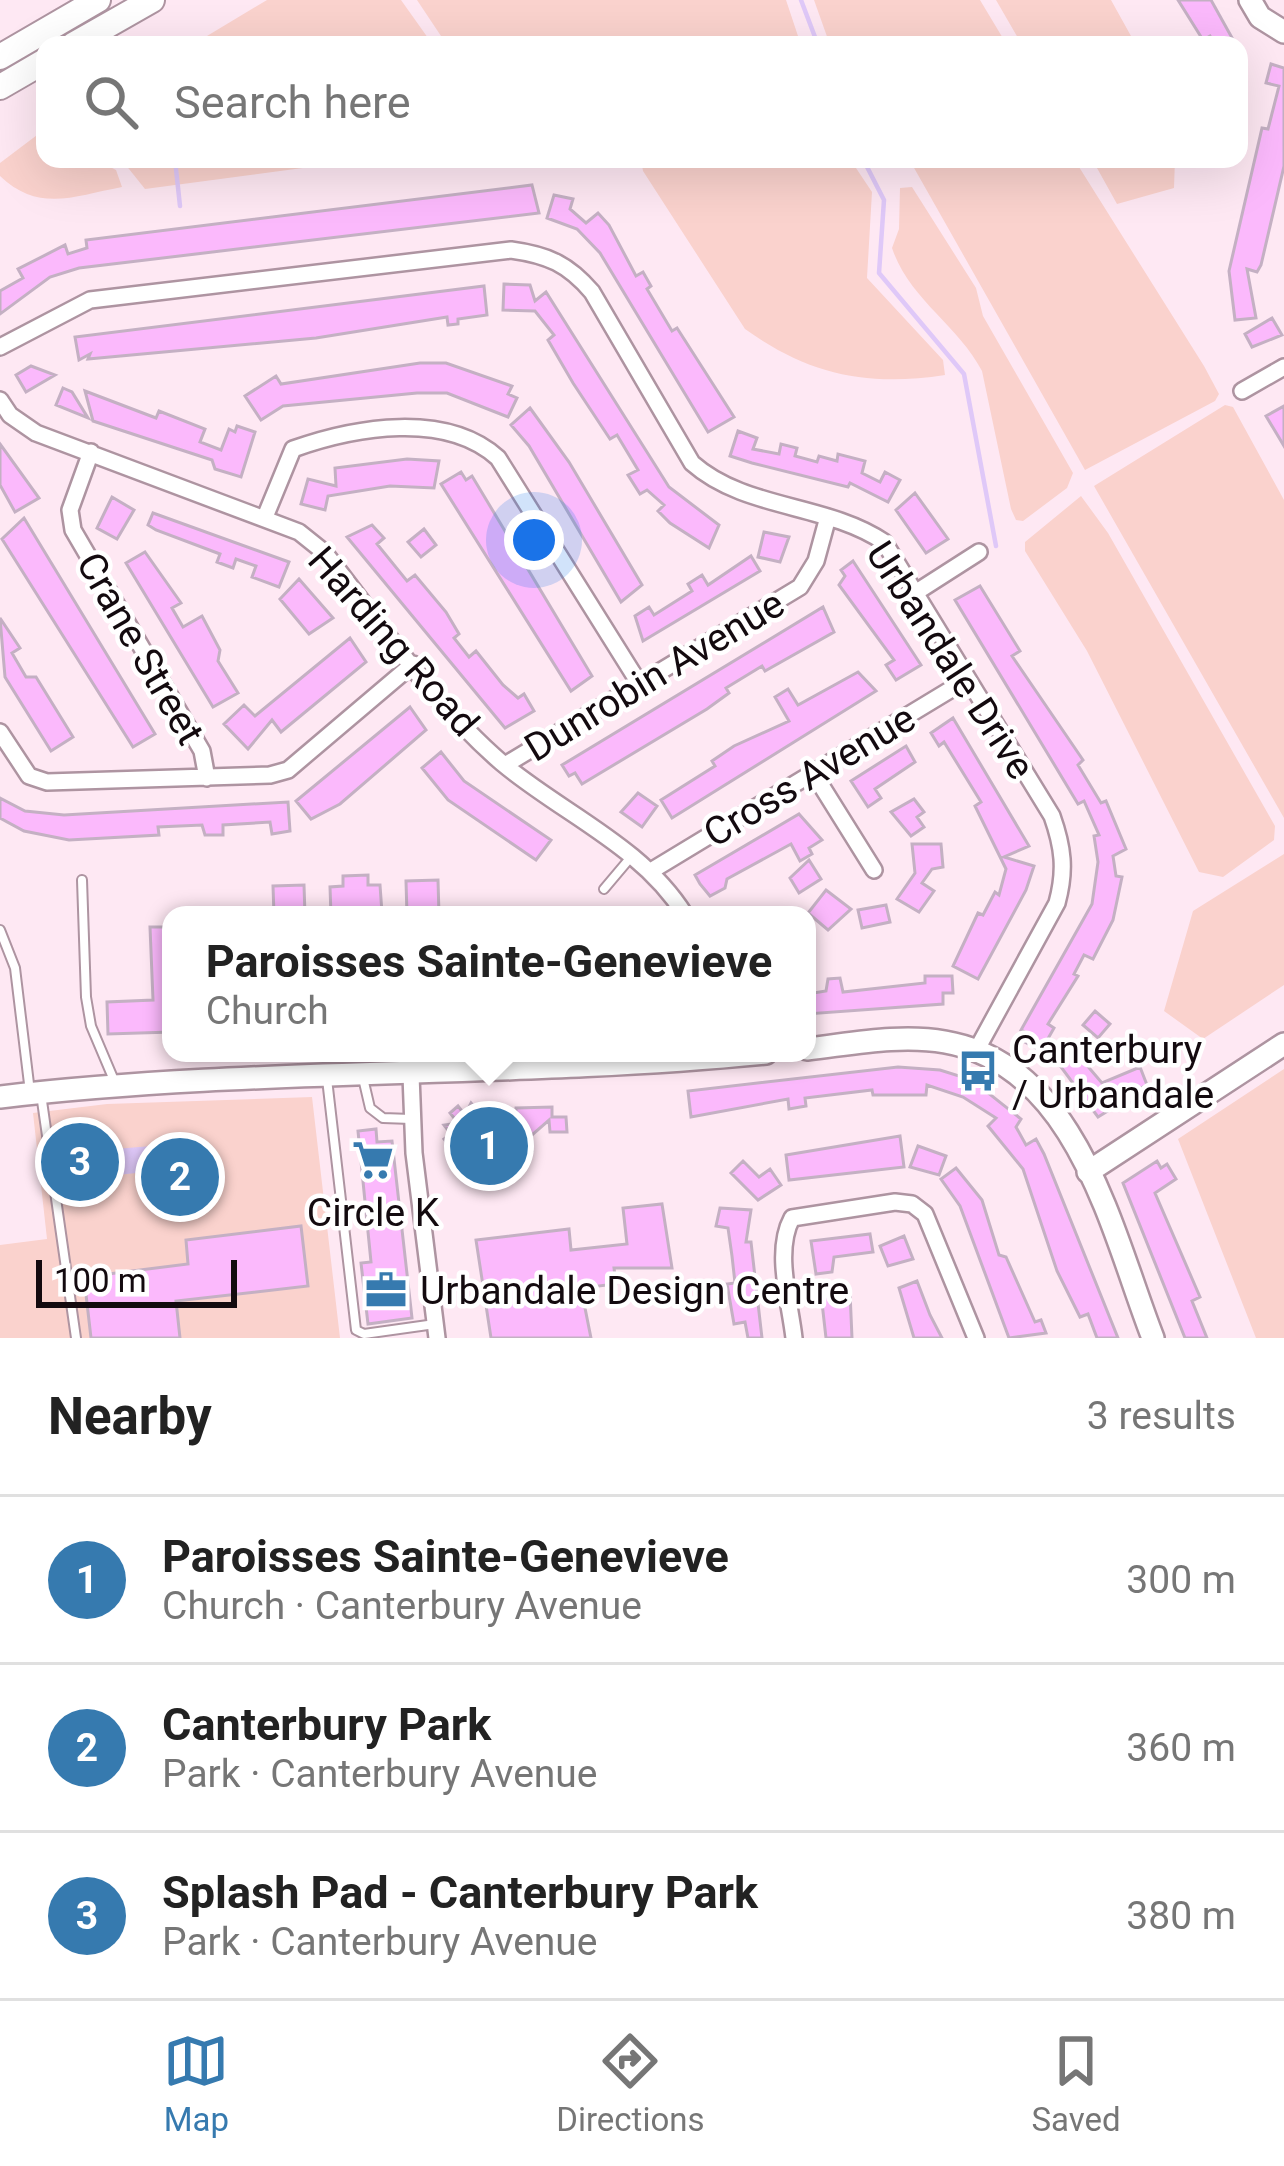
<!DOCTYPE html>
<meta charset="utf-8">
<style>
:root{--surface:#fff;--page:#f6f6f6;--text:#222;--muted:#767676;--line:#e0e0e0;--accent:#367aaf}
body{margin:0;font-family:Roboto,sans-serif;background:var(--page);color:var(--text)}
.scale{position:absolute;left:36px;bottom:30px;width:201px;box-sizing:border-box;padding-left:12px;border:6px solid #130a0f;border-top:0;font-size:33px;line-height:42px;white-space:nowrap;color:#130a0f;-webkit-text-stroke:9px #fff;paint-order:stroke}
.you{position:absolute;left:534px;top:540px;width:42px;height:42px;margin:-30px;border:9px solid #fff;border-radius:50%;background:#1a73e8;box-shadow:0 0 0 18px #1a73e833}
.badge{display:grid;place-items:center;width:78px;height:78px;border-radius:50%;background:var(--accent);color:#fff;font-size:39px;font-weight:700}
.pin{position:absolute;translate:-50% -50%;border:6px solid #fff;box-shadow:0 3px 12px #0006}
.popup{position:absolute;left:162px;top:906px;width:654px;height:156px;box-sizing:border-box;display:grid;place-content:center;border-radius:24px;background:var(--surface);filter:drop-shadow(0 3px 9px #0005);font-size:39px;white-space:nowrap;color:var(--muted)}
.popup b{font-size:45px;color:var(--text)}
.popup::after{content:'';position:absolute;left:50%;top:100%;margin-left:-24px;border:24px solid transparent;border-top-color:var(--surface)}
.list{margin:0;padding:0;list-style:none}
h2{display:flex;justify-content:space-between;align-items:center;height:156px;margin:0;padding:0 48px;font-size:51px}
h2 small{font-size:39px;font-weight:400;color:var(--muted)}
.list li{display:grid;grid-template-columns:78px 1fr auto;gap:36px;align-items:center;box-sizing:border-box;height:168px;padding:0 48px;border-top:3px solid var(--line)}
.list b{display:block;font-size:45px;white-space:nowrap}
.list p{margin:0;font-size:39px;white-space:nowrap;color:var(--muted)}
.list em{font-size:39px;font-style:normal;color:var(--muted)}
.icon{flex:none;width:66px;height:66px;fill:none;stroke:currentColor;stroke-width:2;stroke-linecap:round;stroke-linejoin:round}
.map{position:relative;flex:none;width:1284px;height:1338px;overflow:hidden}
.search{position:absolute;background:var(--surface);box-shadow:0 12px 48px #0002;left:36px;right:36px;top:36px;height:132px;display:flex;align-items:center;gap:30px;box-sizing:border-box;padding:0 42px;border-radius:24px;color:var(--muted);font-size:45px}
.sheet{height:660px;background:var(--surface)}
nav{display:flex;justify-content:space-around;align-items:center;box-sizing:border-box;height:168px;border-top:3px solid var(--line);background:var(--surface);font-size:33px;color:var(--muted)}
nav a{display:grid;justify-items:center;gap:6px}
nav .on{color:var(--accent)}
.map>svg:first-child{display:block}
.green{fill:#fad2cd}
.water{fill:#dfc8f8}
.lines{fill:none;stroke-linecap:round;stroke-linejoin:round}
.stream{stroke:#dfc8f8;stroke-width:4.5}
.building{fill:#fbb9fc;stroke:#c4b0c3;stroke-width:3}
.lane-casing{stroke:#ae94a1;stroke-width:12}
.street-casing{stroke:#ae94a1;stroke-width:20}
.secondary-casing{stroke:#ae94a1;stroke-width:26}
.primary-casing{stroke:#ae94a1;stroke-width:28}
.lane{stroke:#fff;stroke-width:8}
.street{stroke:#fff;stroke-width:15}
.secondary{stroke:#fff;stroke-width:21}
.primary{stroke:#fff;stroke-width:24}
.labels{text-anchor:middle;stroke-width:9;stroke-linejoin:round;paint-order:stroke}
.street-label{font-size:39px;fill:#130a0f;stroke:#fff}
.poi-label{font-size:39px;fill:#130a0f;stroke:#fff;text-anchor:start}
</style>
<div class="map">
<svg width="1284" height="1338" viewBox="0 0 1284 1338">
<rect width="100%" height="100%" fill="#fee8f3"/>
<path class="green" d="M 267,0 L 401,0 L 433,45 L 192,45 Z
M 417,0 L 786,0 L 801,45 L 447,45 Z
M 814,0 L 980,0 L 1007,45 L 830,45 Z
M 996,0 L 1111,0 L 1136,45 L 1022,45 Z
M 45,129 L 45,159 L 95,159 L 116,170 L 122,187 C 74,196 39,213 0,176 L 0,163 Z
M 121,159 L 370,159 L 145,189 Z
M 641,159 L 850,159 L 872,192 L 867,278 L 943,360 L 945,375 C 868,387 809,375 745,329 L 643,171 Z
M 909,159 L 1074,159 L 1204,366 L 1219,394 L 1215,401 L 1085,470 Z
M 1092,159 L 1175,159 L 1174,188 L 1117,204 Z
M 912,187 L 976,288 L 983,316 L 1073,473 L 1067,488 L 1023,521 L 1016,520 L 1011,509 L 982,371 C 958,325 909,299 892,248 L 899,229 L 900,188 Z
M 1225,405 L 1233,407 L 1284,500 L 1284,818 L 1094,486 Z
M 1081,496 L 1108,533 L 1275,826 L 1274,840 L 1223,877 L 1199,872 L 1087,651 L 1025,551 L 1025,542 Z
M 1284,854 L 1284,985 L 1203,1039 L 1164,1011 L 1193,911 Z
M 1284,1069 L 1284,1338 L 1256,1338 L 1178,1139 Z
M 312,1097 L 340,1338 L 0,1338 L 0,1245 L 47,1239 L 33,1113 L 107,1104 Z"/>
<path class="water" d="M 152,1146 L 154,1171 L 118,1175 L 115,1149 Z"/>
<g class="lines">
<path class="stream" d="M 801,0 L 818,45
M 863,159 L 884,200 L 879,273 L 964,374 L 996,546
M 176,169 L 180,206"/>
</g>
<path class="building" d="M 1178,0 L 1211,0 L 1236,45 L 1215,45 L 1210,36 L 1203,40 Z
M 1271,64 L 1284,68 L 1284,166 L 1261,265 L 1257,272 L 1247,269 L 1256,318 L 1235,320 L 1229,271 L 1262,128 L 1268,129 L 1279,86 L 1266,83 Z
M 532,185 L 539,213 L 79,268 L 50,277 L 0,314 L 0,291 L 23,278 L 18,269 L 65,245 L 68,254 L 87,248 L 86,240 Z
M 554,195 L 573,199 L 570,209 L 586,223 L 598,213 L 609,225 L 636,276 L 643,272 L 651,286 L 647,289 L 672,331 L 677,328 L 734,417 L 708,432 L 600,253 L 577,229 L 547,218 Z
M 504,284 L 530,285 L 535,301 L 546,292 L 669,487 L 719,525 L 709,548 L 670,523 L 658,511 L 664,505 L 647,490 L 640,494 L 628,475 L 638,470 L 617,435 L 610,439 L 573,383 L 548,340 L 554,335 L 535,311 L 503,310 Z
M 484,286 L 487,315 L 458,319 L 458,324 L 448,325 L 447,317 L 316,338 L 88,359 L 90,354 L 79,360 L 75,337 Z
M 1272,318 L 1282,335 L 1252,347 L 1245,334 Z
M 420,363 L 446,363 L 512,386 L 508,394 L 517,398 L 508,417 L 447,393 L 417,393 L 283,406 L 261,420 L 245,396 L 276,376 L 281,384 Z
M 31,366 L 55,375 L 26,392 L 16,375 Z
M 63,388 L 72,392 L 88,418 L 56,405 Z
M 85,391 L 156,418 L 159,411 L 205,429 L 200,442 L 221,450 L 229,429 L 235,432 L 237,426 L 255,432 L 241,477 L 215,469 L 212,460 L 93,421 Z
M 1284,406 L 1284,446 L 1266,416 Z
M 530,408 L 569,462 L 642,585 L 621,602 L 529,446 L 511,425 Z
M 738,431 L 757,438 L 753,449 L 779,454 L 781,444 L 797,448 L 795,456 L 817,462 L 819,456 L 837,461 L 838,454 L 865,461 L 862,473 L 880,482 L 885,472 L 900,480 L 888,502 L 850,483 L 848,487 L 752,463 L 730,456 Z
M 0,444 L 39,498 L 15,512 L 0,485 Z
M 407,459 L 439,461 L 434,488 L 390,486 L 328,496 L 325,510 L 301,504 L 308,479 L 336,486 L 335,468 Z
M 461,472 L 466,480 L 472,476 L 592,676 L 571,691 L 441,484 Z
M 915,493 L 948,539 L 926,553 L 896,510 Z
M 112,497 L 134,510 L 117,539 L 97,528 Z
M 153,513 L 289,562 L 279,587 L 252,577 L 256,566 L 236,559 L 233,568 L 217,562 L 220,554 L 156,530 L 148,525 Z
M 24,518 L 155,734 L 133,747 L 2,539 Z
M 372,525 L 384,538 L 377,544 L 407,581 L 415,575 L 446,612 L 459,634 L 454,638 L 469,657 L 476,651 L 503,685 L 518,698 L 524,694 L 534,711 L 505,728 L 347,537 Z
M 424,529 L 436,545 L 421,557 L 408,542 Z
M 764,532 L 789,537 L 780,562 L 758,557 Z
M 145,552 L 181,603 L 172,608 L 183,627 L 202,616 L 220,650 L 218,661 L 238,693 L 213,707 L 126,563 Z
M 751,556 L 760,571 L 643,641 L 635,616 L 649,607 L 654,615 L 692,591 L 688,584 L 702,575 L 708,585 Z
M 853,561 L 921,665 L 896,680 L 886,665 L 894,660 L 839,585 L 845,576 L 841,570 Z
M 299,579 L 333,618 L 309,634 L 280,599 Z
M 980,586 L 1020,651 L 1012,656 L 1083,760 L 1078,765 L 1101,803 L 1106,801 L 1126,849 L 1113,856 L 1116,876 L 1122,877 L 1113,920 L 1093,959 L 1084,955 L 1074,974 L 1078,976 L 1048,1024 L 1054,1028 L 1041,1051 L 1021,1040 L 1025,1032 L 1021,1030 L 1092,904 L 1098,862 L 1094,836 L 1099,835 L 1084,801 L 1078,804 L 955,600 Z
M 823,607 L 834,632 L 765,671 L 762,666 L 726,688 L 729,693 L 707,709 L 582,784 L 575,773 L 569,776 L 562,765 Z
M 0,618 L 20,648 L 12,653 L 26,677 L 36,677 L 73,737 L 51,751 L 5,677 Z
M 350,638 L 366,662 L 281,732 L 272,720 L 248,749 L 224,724 L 244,705 L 255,716 Z
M 858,672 L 876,691 L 672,818 L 661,800 L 715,766 L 712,761 L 734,746 L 789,721 L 775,697 L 788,689 L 798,705 Z
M 410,707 L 426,730 L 340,804 L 311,819 L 296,801 Z
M 953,718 L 1029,846 L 1004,857 L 1034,866 L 1026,890 L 978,979 L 953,966 L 978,913 L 983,915 L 995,892 L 999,895 L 1006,869 L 975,806 L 981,802 L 944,742 L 939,746 L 931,733 Z
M 906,746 L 915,762 L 875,789 L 881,798 L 868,807 L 851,781 Z
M 441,752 L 464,781 L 551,840 L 536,860 L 448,800 L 422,768 Z
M 638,793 L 657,806 L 642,827 L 621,812 Z
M 0,798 L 25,811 L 64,815 L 288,802 L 290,831 L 272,834 L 270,822 L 223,825 L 223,835 L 205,835 L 202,825 L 158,827 L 159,835 L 69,840 L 24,831 L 0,818 Z
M 914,799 L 924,812 L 917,817 L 924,827 L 911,836 L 891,812 Z
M 799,814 L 822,840 L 809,848 L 812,854 L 800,861 L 791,844 L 727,879 L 725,888 L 710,896 L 700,884 L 695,875 Z
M 912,844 L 941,844 L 943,867 L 932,869 L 922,883 L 934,891 L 919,912 L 897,899 L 915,873 Z
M 809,860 L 821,879 L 799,893 L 790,878 Z
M 368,875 L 368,885 L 380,885 L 382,913 L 331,915 L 330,887 L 343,886 L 343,876 Z
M 438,880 L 439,915 L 407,915 L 406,881 Z
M 304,885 L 305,915 L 274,915 L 273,886 Z
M 826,890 L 851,909 L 828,930 L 808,913 Z
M 886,905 L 890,922 L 862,928 L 858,910 Z
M 150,927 L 171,927 L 171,1032 L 108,1034 L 107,1002 L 153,1000 Z
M 925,976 L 952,976 L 953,993 L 943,993 L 943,1004 L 807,1014 L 807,994 L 826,991 L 828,979 L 840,978 L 843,992 L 925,983 Z
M 1095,1011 L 1110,1024 L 1098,1038 L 1083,1025 Z
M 1073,1049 L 1102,1083 L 1140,1067 L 1147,1085 L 1139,1089 L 1142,1098 L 1125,1105 L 1124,1101 L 1098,1117 L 1058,1063 Z
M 898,1067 L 940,1070 L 972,1080 L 1021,1119 L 1016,1127 L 1026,1145 L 1036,1139 L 1044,1154 L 1118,1338 L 1097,1338 L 1088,1314 L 1080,1317 L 1057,1271 L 1023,1169 L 988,1126 L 996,1118 L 963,1097 L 927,1085 L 926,1095 L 873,1095 L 872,1090 L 805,1098 L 806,1106 L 789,1109 L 788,1099 L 691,1117 L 688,1091 Z
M 471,1103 L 478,1112 L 484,1106 L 514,1143 L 516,1108 L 552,1107 L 552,1117 L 566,1117 L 567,1132 L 550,1132 L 549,1120 L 525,1141 L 532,1151 L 485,1189 L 444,1139 L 451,1134 L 444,1125 L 458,1123 L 450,1113 L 458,1106 L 465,1115 Z
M 376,1129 L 377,1142 L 392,1141 L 412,1318 L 368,1324 L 361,1263 L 371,1262 L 358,1131 Z
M 900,1136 L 904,1167 L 789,1180 L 786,1155 Z
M 918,1146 L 946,1156 L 939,1175 L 910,1167 Z
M 743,1161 L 759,1177 L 770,1169 L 781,1185 L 758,1200 L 731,1173 Z
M 1157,1161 L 1161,1168 L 1167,1164 L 1176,1179 L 1155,1193 L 1200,1297 L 1192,1301 L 1207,1338 L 1185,1338 L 1123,1183 Z
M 956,1168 L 982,1200 L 999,1255 L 1006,1257 L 1035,1322 L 1041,1320 L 1046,1333 L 1009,1338 L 960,1206 L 941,1179 Z
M 662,1204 L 672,1268 L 614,1268 L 616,1284 L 581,1288 L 591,1338 L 491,1338 L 476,1240 L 569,1229 L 571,1250 L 627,1244 L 623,1208 Z
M 720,1208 L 751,1210 L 746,1242 L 751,1242 L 762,1338 L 748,1338 L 745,1322 L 734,1324 L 727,1284 L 735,1283 L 732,1256 L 728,1228 L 716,1226 Z
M 301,1226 L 308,1286 L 176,1301 L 180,1338 L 91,1338 L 84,1277 L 188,1264 L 186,1240 Z
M 870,1234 L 873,1252 L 834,1257 L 832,1272 L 816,1274 L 811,1241 Z
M 904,1236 L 913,1259 L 888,1266 L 880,1246 Z
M 917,1281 L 930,1315 L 942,1338 L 914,1338 L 899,1288 Z
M 850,1292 L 852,1338 L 826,1338 L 821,1294 Z"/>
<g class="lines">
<g class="lane-casing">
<path id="lane" d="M 82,880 L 86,997 L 91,1026 L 116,1085
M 604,889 L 631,857
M 0,930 L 15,968 L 30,1092
M 363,1078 L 370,1108 L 383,1118 L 411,1119
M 327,1079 L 356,1330 L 364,1334 L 435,1324
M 41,1094 L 76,1338"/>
</g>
<g class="street-casing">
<path id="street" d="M 0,347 L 90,300 L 511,250 C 548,255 568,264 592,292 L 692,463 C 745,510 826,503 884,542 L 1052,816 C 1063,847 1066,870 1057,903 L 976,1051
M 1242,391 L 1284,367
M 0,400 L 10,415 L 36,433 L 299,532 L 324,552 C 380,623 433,704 502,763 C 563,814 642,846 685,915
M 91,452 L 70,510 L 73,530 L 202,751 L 207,778
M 265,517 L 293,449 C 355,427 446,411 498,458 L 639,683
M 915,593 L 979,552
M 0,732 L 29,776 L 47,782 L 270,775 L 288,770 L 413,664
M 505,765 L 800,587 L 816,561 L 828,517
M 814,774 L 874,870
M 651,871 L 968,679
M 411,1075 L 414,1153 L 437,1338
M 794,1338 C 790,1302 774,1251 792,1218 L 895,1202 L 912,1204 L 925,1214 L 976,1338"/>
</g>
<g class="secondary-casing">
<path id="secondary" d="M 1250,0 L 1260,17 L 1284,32
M 807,1049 C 852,1044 900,1034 945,1042 C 1078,1065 1112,1233 1153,1338
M 0,1097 C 254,1067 511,1078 766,1053
M 1088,1172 L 1284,1044"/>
</g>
<g class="primary-casing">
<path id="primary" d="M 73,45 L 152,0
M 0,57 L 98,0
M 0,87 L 45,61"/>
</g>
<use href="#lane" class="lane"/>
<use href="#street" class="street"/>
<use href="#secondary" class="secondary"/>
<use href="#primary" class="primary"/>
</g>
<defs>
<g id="bus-bare" transform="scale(3.24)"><path d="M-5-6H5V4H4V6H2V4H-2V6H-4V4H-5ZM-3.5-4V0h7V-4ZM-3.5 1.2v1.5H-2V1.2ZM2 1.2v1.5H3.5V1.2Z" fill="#367aaf" stroke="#fff" stroke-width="2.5" paint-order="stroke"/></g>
<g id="supermarket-bare" transform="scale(3.24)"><path d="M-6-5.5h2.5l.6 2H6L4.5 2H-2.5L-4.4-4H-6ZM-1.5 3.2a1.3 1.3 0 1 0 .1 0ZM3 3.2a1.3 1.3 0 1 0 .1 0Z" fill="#367aaf" stroke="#fff" stroke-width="2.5" paint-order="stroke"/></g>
<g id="office-bare" transform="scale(3.24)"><path d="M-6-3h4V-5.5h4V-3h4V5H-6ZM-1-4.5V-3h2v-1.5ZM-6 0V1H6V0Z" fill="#367aaf" stroke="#fff" stroke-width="2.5" paint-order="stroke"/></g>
</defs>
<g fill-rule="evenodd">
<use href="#bus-bare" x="978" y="1071"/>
<use href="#supermarket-bare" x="373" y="1160"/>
<use href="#office-bare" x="386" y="1290"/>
</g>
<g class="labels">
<g class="street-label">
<text transform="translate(394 641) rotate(49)" y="14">Harding Road</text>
<text transform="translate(141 648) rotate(60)" y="14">Crane Street</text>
<text transform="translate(951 660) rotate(57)" y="14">Urbandale Drive</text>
<text transform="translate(654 675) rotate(-31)" y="14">Dunrobin Avenue</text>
<text transform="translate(809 775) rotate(-31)" y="14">Cross Avenue</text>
</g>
<g class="poi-label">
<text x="1012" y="1063">Canterbury<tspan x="1012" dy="45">/ Urbandale</tspan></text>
<text x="373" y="1226" text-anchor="middle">Circle K</text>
<text x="420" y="1304">Urbandale Design Centre</text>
</g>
</g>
</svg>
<div class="scale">100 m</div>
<div class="you"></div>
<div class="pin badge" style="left:489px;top:1146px">1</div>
<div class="popup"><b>Paroisses Sainte-Genevieve</b>Church</div>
<div class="pin badge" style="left:180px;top:1177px">2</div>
<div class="pin badge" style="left:80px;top:1162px">3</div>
<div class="search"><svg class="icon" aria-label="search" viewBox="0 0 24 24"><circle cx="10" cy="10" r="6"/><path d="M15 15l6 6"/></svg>Search here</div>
</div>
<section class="sheet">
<h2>Nearby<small>3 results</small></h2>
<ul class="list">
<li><span class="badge">1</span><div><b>Paroisses Sainte-Genevieve</b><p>Church · Canterbury Avenue</p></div><em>300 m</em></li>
<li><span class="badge">2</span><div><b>Canterbury Park</b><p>Park · Canterbury Avenue</p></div><em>360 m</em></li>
<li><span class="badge">3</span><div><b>Splash Pad - Canterbury Park</b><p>Park · Canterbury Avenue</p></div><em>380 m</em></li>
</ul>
</section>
<nav>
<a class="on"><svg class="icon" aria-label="map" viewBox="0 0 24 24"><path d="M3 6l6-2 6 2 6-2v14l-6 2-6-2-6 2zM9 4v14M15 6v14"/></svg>Map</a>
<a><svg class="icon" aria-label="directions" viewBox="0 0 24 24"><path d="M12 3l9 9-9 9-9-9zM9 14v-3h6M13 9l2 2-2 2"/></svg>Directions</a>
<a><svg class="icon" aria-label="saved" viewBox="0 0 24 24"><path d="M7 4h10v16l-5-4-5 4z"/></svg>Saved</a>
</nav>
